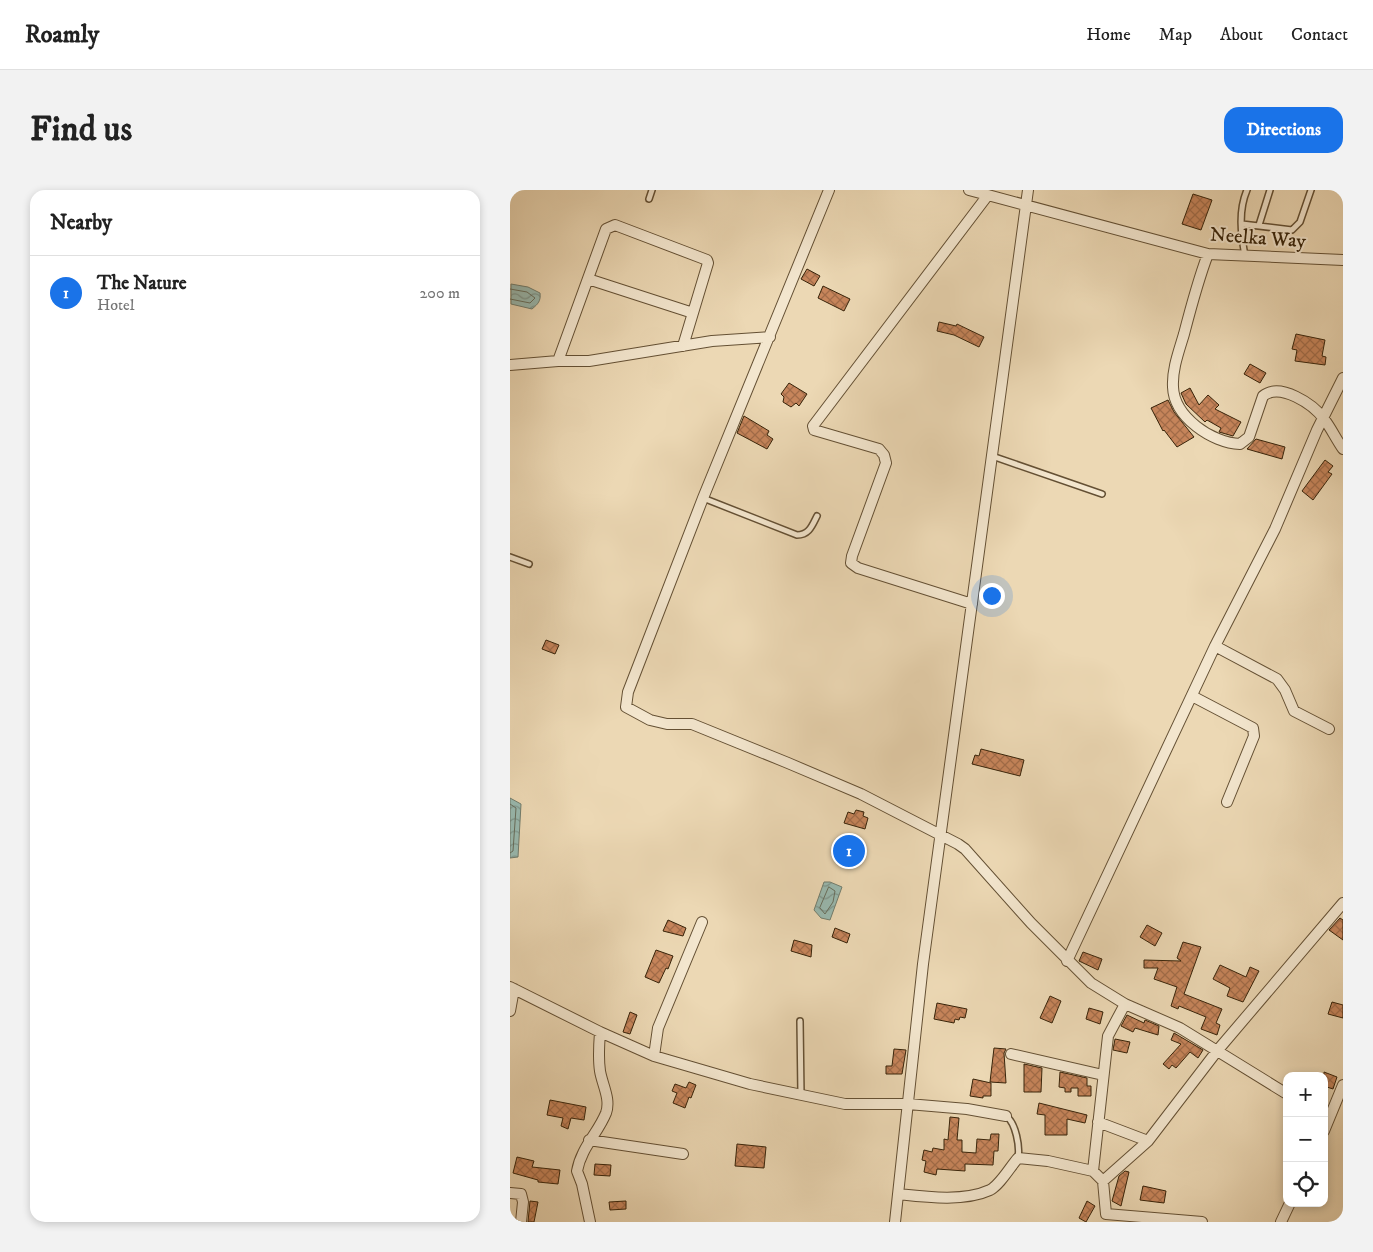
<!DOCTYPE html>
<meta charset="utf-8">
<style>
:root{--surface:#fff;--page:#f2f2f2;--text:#222;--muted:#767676;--line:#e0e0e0;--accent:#1a73e8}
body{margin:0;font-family:"IM FELL DW Pica",serif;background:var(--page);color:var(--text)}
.controls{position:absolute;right:15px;bottom:15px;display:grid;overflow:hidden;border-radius:10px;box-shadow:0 2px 8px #0003}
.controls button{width:45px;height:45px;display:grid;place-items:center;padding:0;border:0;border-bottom:1px solid var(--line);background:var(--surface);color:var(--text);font:25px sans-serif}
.you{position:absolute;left:481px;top:405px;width:18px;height:18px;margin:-12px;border:4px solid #fff;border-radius:50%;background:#1a73e8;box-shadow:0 0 0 8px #1a73e833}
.badge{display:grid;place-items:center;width:32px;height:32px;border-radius:50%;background:var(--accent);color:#fff;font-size:16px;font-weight:700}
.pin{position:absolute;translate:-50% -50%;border:2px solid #fff;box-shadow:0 1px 5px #0006}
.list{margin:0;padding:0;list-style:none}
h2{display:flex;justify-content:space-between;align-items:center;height:65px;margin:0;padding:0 20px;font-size:21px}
h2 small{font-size:16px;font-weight:400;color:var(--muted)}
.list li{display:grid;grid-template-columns:32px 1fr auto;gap:15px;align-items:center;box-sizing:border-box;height:75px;padding:0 20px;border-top:1px solid var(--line)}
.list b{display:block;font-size:19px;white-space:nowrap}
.list p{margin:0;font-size:16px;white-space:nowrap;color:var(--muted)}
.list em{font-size:16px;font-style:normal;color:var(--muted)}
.icon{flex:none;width:28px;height:28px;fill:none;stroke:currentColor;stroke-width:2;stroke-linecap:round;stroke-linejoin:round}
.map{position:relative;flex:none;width:833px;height:1032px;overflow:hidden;border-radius:15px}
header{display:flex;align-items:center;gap:30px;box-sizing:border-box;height:70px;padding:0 25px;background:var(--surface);border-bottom:1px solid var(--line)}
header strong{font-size:24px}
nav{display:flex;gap:28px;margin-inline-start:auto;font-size:18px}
.intro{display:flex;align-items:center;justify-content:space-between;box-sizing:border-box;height:120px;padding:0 30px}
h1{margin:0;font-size:35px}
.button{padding:12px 22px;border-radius:15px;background:var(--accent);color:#fff;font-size:18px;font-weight:700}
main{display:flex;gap:30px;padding:0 30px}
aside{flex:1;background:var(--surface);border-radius:15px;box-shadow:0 2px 8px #0003}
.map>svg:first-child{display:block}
.water{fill:url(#water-waves);stroke:#727d6d}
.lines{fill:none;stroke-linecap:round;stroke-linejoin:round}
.shore{stroke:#686e5c;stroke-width:1}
.building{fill:url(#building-cross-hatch);stroke:#372309}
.service-casing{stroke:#645034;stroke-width:8}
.minor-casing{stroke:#645034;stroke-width:12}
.service{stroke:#f3e6ce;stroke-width:5}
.minor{stroke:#f3e6ce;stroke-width:10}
.labels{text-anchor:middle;stroke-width:4;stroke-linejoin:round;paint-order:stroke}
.street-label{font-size:20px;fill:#372309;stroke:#f3e6ce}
</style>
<header>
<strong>Roamly</strong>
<nav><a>Home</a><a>Map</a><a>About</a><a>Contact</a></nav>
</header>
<div class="intro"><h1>Find us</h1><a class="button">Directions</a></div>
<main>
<aside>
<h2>Nearby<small></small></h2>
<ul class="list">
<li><span class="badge">1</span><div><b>The Nature</b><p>Hotel</p></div><em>200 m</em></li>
</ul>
</aside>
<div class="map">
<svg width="833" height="1032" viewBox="0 0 833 1032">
<defs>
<pattern id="water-waves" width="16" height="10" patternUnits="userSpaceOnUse" patternTransform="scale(1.25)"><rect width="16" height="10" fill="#99b9af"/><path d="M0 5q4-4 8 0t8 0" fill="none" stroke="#7e968d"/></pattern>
<pattern id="building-cross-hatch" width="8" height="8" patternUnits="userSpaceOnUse" patternTransform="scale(1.25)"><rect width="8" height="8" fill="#c7855b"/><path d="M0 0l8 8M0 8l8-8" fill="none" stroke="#a26c49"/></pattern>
</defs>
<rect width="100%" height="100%" fill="#ecd8b4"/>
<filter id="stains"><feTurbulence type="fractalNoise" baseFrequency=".004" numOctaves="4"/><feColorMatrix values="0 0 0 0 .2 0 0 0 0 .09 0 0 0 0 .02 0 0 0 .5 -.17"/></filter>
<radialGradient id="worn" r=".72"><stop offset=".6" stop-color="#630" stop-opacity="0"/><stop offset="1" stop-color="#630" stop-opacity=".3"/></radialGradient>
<path class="water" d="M 1,94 L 18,97 L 30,103 C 31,111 28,114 22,119 L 1,114 Z
M 0,608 L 11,614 L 8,667 L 0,668 Z
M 314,692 L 320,692 L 332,697 L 320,730 L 311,728 L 304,720 Z"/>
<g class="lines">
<path class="shore" d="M 0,99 L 17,102 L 25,108 L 20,113 L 0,109
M 0,614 L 6,618 L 3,661 L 0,663
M 319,697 L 325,701 L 323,712 L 315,724 L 310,718 Z"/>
</g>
<path class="building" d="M 683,4 L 702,10 L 691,40 L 672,34 Z
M 297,79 L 310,86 L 304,96 L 291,89 Z
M 313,96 L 340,109 L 334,121 L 308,108 Z
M 429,132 L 446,136 L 447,134 L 474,147 L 469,157 L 444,145 L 427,141 Z
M 786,144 L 815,150 L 812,166 L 816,167 L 815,175 L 785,171 L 787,160 L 782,159 Z
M 740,174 L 756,183 L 750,193 L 734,184 Z
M 279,193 L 297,204 L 289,216 L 286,213 L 281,217 L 273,212 L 274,207 L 271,204 Z
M 680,198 L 689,215 L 698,205 L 709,215 L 705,219 L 731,232 L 723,246 L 709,242 L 711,238 L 697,230 L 695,232 L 676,214 L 671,203 Z
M 658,210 L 664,222 L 684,247 L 667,257 L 654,240 L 653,241 L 641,218 Z
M 234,226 L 259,241 L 257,245 L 263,249 L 257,259 L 227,243 Z
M 746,249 L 775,257 L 772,269 L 737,259 Z
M 815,270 L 823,276 L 818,282 L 822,284 L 803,310 L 792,301 Z
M 36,450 L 49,455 L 45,464 L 32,459 Z
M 471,559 L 514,570 L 510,586 L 462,574 L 465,565 L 469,566 Z
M 346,620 L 354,622 L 353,626 L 358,628 L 355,639 L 334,633 L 338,622 L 344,624 Z
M 830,728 L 833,730 L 833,750 L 819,740 Z
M 158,730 L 176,738 L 173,746 L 153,741 Z
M 637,735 L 652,743 L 645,756 L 630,747 Z
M 325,738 L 340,744 L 337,753 L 322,747 Z
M 284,750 L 302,755 L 301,767 L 281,761 Z
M 673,752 L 691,757 L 674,804 L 712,819 L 706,833 L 710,835 L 707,845 L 691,839 L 696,827 L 669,816 L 668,819 L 661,816 L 667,797 L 644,789 L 648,778 L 634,778 L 634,770 L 671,771 L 667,768 Z
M 146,760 L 163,766 L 158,779 L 156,778 L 149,793 L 135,787 Z
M 573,762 L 592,769 L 588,780 L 569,771 Z
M 710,775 L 736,787 L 740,777 L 749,781 L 733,812 L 717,806 L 720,798 L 703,789 Z
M 540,806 L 551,811 L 542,833 L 530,828 Z
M 822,812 L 833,815 L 833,828 L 818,824 Z
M 427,813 L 457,819 L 455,828 L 450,827 L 449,830 L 445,829 L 444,833 L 424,829 Z
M 579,818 L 593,822 L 590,834 L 576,829 Z
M 120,822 L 127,825 L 120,844 L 113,842 Z
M 617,825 L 634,833 L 635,830 L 649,836 L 648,845 L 625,838 L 623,842 L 611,836 Z
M 664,843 L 693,860 L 688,868 L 680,862 L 666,878 L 662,875 L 659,879 L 653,874 L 671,854 L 661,850 Z
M 605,849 L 620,852 L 617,863 L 603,860 Z
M 484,858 L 496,859 L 494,863 L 496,893 L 480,892 Z
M 384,859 L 396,860 L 392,884 L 376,884 L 376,876 L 382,876 Z
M 514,874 L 532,878 L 531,902 L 514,902 Z
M 550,882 L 577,888 L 577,896 L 581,896 L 581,906 L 568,906 L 568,898 L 561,898 L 561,902 L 555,902 L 555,898 L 549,897 Z
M 814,882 L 827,887 L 823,899 L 814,896 Z
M 463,889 L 481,893 L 481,906 L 473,906 L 473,908 L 460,906 Z
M 179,892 L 186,895 L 181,908 L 179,907 L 175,918 L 163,913 L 167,903 L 162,901 L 165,894 L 176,898 Z
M 40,910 L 76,917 L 74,930 L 61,928 L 58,939 L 51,936 L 53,928 L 37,925 Z
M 529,913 L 577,925 L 575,933 L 557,929 L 557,945 L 535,945 L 535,925 L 527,924 Z
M 440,927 L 449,928 L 447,950 L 452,950 L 452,962 L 466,963 L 467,949 L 480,950 L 481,944 L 489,944 L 488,961 L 484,961 L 483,975 L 455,974 L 455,981 L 427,979 L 426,985 L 414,982 L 416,971 L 412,970 L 414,960 L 422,962 L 423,958 L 434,960 L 434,949 L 438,950 Z
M 227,954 L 256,957 L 254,978 L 225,976 Z
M 7,967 L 24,971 L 22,977 L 50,980 L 48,994 L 28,992 L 28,990 L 3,983 Z
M 85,974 L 101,975 L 100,986 L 84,985 Z
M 615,981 L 619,982 L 611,1016 L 602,1011 L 609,986 Z
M 633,996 L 656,1001 L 654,1013 L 630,1010 Z
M 20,1011 L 28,1012 L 24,1032 L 18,1032 Z
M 116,1011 L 116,1019 L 100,1020 L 99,1012 Z
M 577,1011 L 585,1016 L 576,1032 L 569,1028 Z"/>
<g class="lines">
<g class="service-casing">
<path id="service" d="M 139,9 L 142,0
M 732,34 L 782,40 L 790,32 L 801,0
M 749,35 L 760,0
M 735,66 C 731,44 728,21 737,0
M 482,266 L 592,304
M 193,308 L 287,345 C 299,345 302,336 307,326
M 0,367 L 19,374
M 290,831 L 291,905
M 496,926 C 506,933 510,957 508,968"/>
</g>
<g class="minor-casing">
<path id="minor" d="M 319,0 L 193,308 L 118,502 L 116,517 L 140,530 L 157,534 L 182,534 L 278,573 L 351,604 L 448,654 L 455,659 L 521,733 L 581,793 L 615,814 L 670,838 L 777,904
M 459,0 L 698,64 L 833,70
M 698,64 C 688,90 681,117 674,144 C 669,161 662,179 663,197 C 664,227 702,253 730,254 L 739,247 L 753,206 C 770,192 803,214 814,229 C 821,238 826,249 833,259
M 78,89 L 183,123
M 48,171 L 96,39 L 105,35 L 197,70 L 198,73 L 173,156
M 0,175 L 48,171 L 79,171 L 202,151 L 260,147
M 462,414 L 348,378 L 341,373 L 342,366 L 376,273 L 374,265 L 369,259 L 304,240 L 303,236 L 478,5
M 705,456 L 767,489 L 775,500 L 784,521 L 819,539
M 682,506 L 743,538 L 744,546 L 717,612
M 557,771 L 705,456 L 765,339 L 807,240 L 833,188
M 0,797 L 90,842 L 144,866 L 240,894 L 335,914 L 398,914 L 457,919 L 496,926
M 0,821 L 4,799
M 501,864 L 593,885
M 144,866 L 148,838 L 192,732
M 588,932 L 638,951
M 814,941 L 833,895
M 79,950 L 173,964
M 583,981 L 598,846 L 615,814
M 593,991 L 638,951 L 707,861 L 833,713
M 0,1003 L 11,1004 L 13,1012 L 11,1032
M 388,1004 C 416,1007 454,1012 480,1000 C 490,995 500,977 508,968 L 538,971 L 583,981 L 593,991 L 596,1024 L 692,1032
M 80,1032 L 72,994 L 67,981 C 71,958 88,943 96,923 C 101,909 92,894 90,881 C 88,868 89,855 90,842
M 385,1032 L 413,774 L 518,0
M 771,1032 L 780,1013"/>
</g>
<use href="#service" class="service"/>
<use href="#minor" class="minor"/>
</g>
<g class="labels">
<g class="street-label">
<text transform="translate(748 47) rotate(4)" y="7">Neelka Way</text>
</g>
</g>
<rect width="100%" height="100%" filter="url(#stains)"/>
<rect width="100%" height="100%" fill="url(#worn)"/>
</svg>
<div class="controls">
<button>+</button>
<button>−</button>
<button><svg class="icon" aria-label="locate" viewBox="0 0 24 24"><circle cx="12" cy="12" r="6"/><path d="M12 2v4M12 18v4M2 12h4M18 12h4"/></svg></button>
</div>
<div class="you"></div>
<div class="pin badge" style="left:339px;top:661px">1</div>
</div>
</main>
